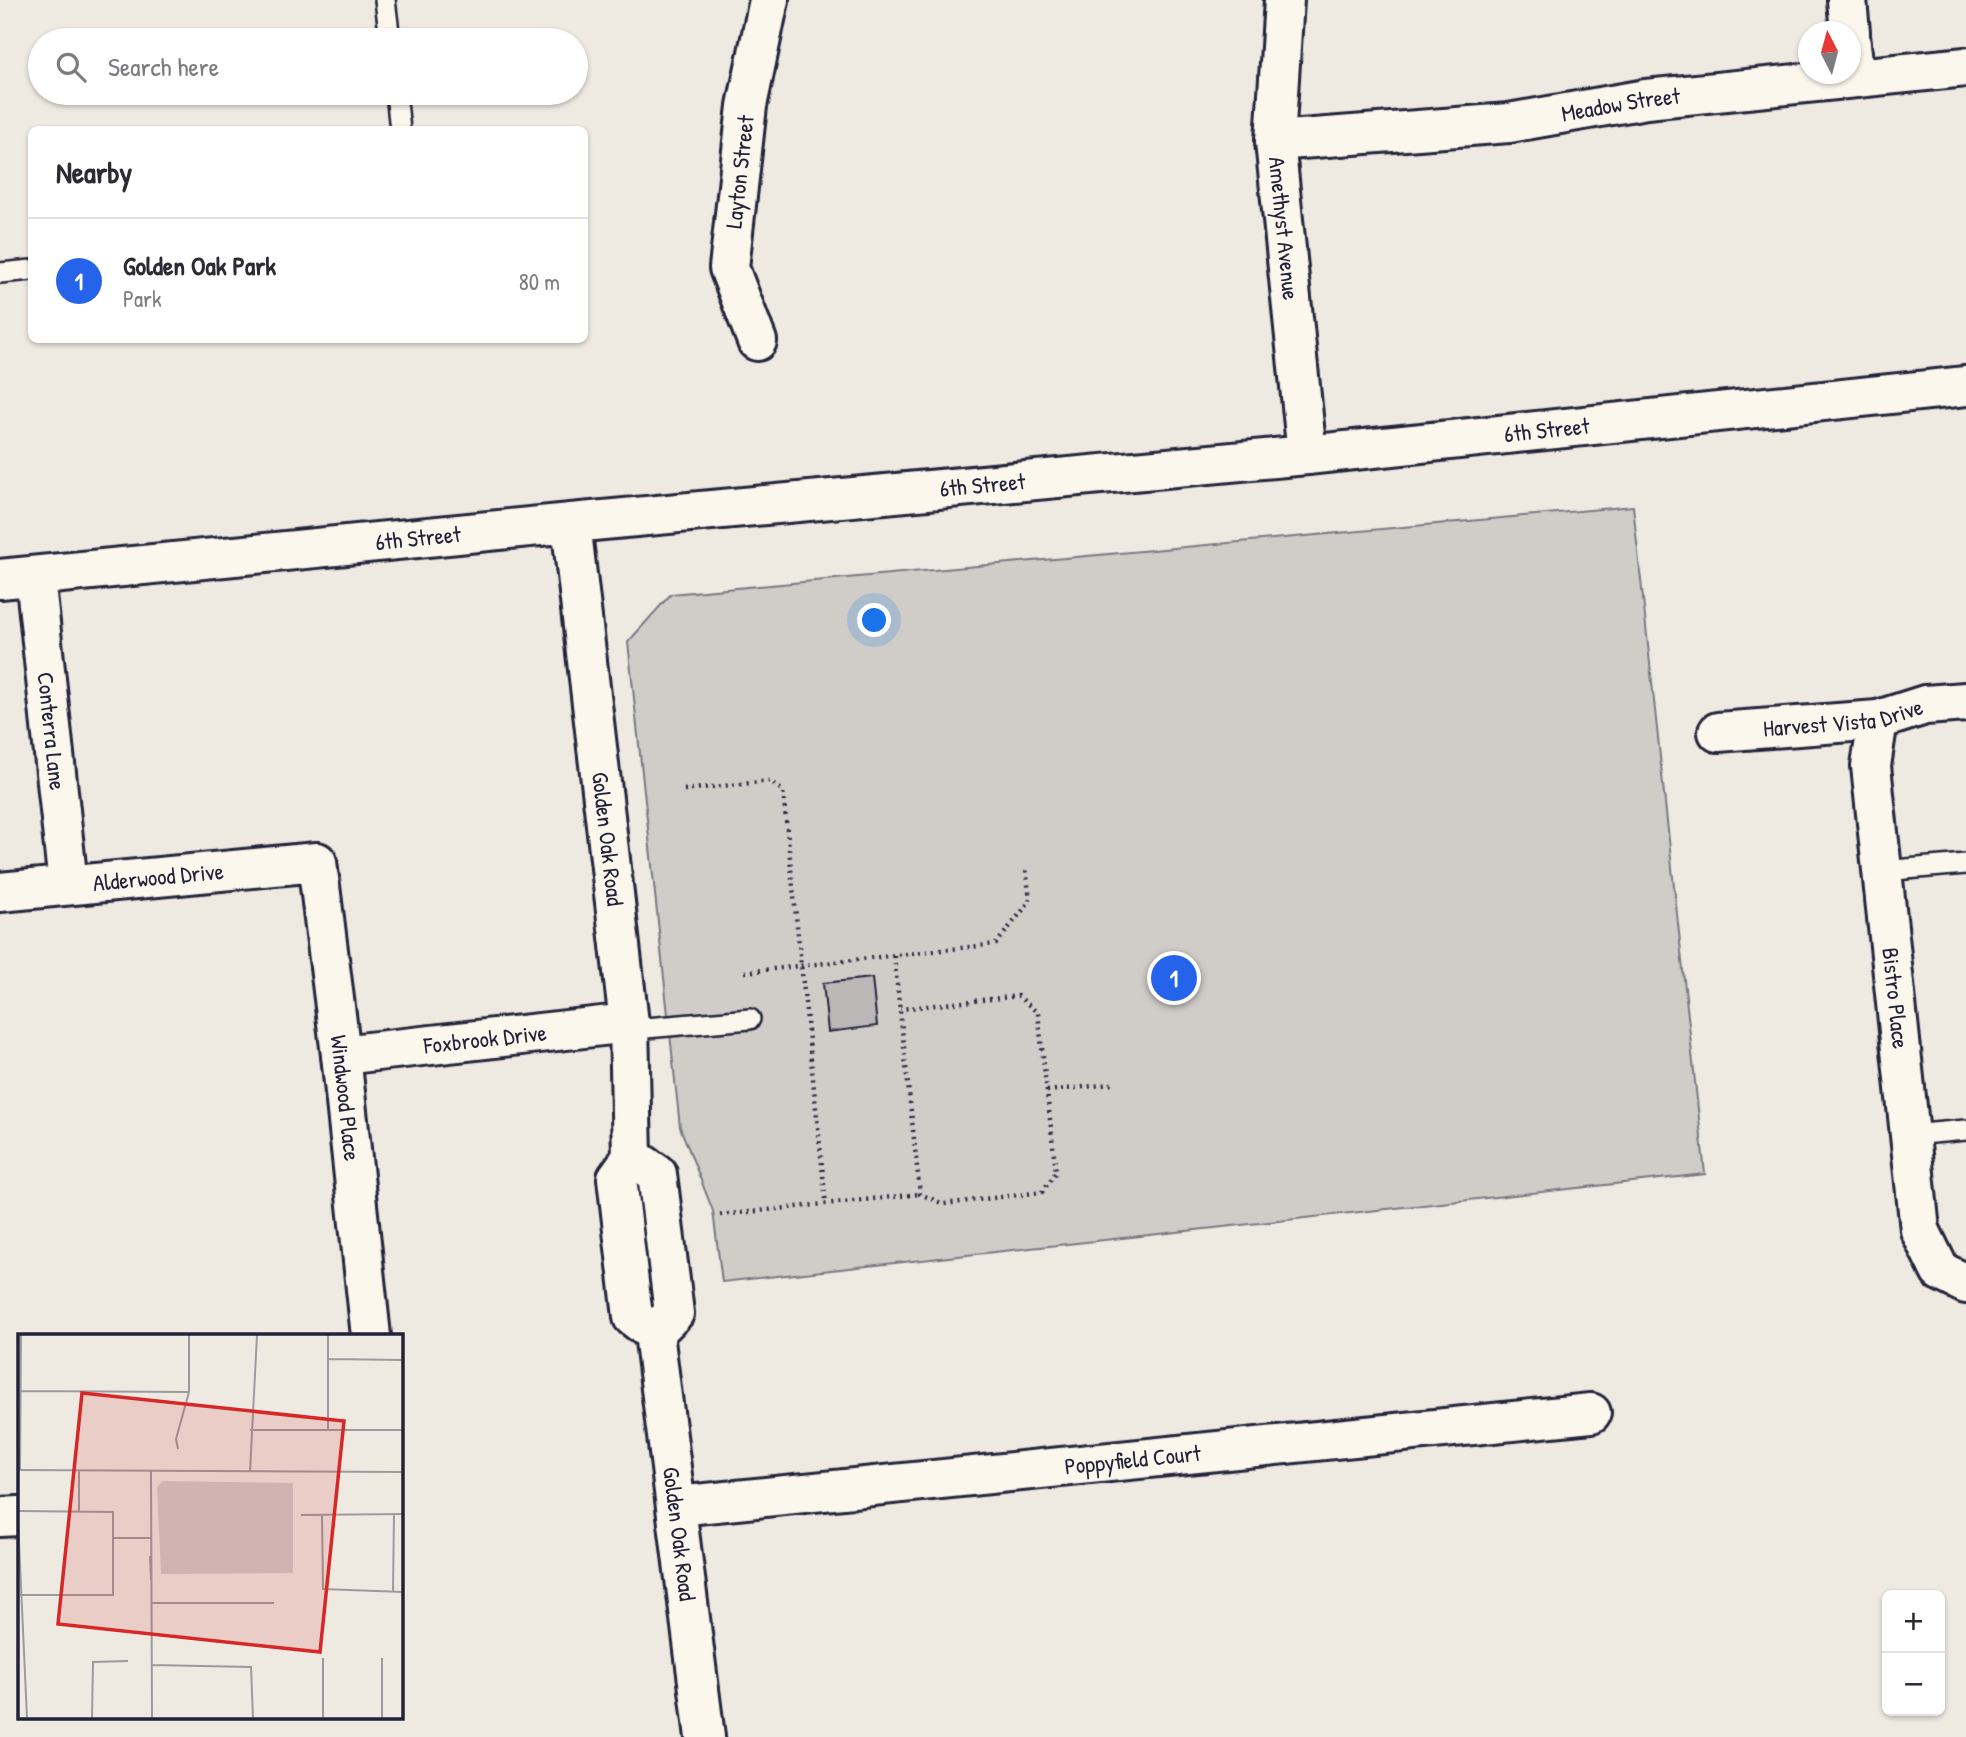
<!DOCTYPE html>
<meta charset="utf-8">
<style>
:root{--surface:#fff;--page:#f7f7f7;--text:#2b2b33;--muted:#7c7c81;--line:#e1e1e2;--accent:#2563eb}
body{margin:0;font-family:"Patrick Hand",sans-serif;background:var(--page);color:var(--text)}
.controls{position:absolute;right:21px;bottom:21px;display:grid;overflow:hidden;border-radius:10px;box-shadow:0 2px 5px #0004}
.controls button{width:63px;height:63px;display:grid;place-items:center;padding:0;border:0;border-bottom:2px solid var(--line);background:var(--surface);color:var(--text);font:35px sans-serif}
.compass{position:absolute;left:1798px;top:21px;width:63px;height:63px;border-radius:50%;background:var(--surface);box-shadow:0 2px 5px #0004;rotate:354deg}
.you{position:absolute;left:875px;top:621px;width:24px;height:24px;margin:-18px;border:5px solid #fff;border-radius:50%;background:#1a73e8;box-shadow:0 0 0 10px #1a73e833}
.badge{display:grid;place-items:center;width:46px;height:46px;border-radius:50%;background:var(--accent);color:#fff;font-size:23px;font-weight:700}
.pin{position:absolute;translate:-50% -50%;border:4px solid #fff;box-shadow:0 2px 7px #0006}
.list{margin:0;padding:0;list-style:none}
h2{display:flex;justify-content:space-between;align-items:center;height:91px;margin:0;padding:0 28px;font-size:30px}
h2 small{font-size:23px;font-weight:400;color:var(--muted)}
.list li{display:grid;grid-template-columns:46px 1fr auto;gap:21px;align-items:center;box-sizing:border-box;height:126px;padding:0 28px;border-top:2px solid var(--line)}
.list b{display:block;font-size:26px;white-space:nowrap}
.list p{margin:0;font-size:23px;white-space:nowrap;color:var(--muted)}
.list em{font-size:23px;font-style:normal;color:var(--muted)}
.icon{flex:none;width:38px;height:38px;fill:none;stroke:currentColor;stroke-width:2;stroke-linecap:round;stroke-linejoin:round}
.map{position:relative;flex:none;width:1966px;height:1737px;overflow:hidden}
.search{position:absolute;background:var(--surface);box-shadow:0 2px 5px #0004;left:28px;top:28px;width:560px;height:77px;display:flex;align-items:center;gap:18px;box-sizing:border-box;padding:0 24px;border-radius:38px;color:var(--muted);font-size:26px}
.panel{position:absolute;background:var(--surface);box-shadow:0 2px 5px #0004;left:28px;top:126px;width:560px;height:217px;border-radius:10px}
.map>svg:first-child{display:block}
.green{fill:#d0cdc9;stroke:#797882;stroke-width:2}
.building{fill:#bcb8b8;stroke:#22223b;stroke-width:2}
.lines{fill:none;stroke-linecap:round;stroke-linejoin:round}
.service-casing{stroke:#22223b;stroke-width:24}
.minor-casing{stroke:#22223b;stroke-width:44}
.secondary-casing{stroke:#22223b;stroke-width:44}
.path{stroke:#22223b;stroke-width:4.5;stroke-dasharray:2 5;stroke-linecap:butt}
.service{stroke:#fbf7ec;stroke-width:19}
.minor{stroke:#fbf7ec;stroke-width:38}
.secondary{stroke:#fbf7ec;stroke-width:38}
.labels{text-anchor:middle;stroke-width:5;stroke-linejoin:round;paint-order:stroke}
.street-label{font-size:23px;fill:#22223b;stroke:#fbf7ec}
.inset-road{fill:none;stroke:#9c9a9f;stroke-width:2}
.view{fill:#d62828;fill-opacity:0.15;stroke:#d62828;stroke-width:3.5}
.inset-edge{fill:none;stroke:#22223b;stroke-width:3.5}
</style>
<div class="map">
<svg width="1966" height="1737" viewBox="0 0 1966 1737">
<rect width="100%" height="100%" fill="#eeeae2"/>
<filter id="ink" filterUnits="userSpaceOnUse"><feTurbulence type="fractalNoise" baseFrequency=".0143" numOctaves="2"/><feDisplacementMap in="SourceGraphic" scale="14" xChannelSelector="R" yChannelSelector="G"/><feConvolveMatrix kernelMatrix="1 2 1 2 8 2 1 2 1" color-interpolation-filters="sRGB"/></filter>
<g filter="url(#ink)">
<path class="green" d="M 1633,506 L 1705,1174 L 722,1282 L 713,1211 L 680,1127 L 628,642 L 671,594 Z"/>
<path class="building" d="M 872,978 L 877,1026 L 828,1032 L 823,983 Z"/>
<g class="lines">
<g class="service-casing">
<path id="service" d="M 385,0 L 390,40
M 396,93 L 400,130
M 0,273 L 32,270
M 1882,871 L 1966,864
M 629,1023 L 646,1028 L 750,1019
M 1910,1135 L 1966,1130"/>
</g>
<g class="minor-casing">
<g id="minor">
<path id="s1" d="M 1284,0 L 1275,141 L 1307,455"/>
<path d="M 1847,0 L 1850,32"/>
<path d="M 1850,36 L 1855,78"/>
<path id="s2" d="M 1275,141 L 1509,123 L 1646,99 L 1966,67"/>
<path id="s3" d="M 757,341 L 729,268 L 747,106 L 769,0"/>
<path id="s4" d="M 571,523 L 629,1023 L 632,1157 L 617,1178 L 633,1317 L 654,1333 L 705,1737"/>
<path id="s5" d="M 35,576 L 68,885"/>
<path id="s6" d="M 1878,720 L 1871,766 L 1920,1230 L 1940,1271 L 1966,1284"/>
<path id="s7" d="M 1718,732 L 1878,720 L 1925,705 L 1966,702"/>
<path id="s8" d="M 0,892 L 317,862 L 341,1055 L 371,1336"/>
<path id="s9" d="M 341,1055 L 629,1023"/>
<path d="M 632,1157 L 657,1174 L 674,1313 L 654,1333"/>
<path id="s10" d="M 677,1506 L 1591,1413"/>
<path d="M 0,1517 L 19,1516"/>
</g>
</g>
<g class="secondary-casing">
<g id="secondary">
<path id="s11" d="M 0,579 L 571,523 L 1307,455 L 1966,386"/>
</g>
</g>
<path class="path" d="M 684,790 L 770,781 L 783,791 L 826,1204
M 894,956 L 920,1194 L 944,1204 L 1042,1192 L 1056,1172 L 1038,1013 L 1018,996 L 900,1009
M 745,972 L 996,944 L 1030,901 L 1026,868
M 1047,1091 L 1112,1084
M 720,1215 L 920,1194"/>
<use href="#service" class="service"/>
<use href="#minor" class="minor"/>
<use href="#secondary" class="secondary"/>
</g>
</g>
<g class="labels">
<g class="street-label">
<text dy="8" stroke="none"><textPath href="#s2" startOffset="348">Meadow Street</textPath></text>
<text dy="8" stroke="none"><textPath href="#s3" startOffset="175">Layton Street</textPath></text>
<text dy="8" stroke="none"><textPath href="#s1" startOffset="229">Amethyst Avenue</textPath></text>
<text dy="8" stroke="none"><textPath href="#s11" startOffset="1554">6th Street</textPath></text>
<text dy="8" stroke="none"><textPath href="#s11" startOffset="987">6th Street</textPath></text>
<text dy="8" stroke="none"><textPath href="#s11" startOffset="420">6th Street</textPath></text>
<text dy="8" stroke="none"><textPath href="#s7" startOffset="126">Harvest Vista Drive</textPath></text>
<text dy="8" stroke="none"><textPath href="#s5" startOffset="156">Conterra Lane</textPath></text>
<text dy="8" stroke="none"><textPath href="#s4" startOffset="318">Golden Oak Road</textPath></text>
<text dy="8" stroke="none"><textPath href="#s8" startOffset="159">Alderwood Drive</textPath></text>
<text dy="8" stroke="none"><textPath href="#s6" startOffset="280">Bistro Place</textPath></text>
<text dy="8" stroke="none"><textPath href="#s9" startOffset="145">Foxbrook Drive</textPath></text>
<text dy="8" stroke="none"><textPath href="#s8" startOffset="556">Windwood Place</textPath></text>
<text dy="8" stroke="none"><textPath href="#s10" startOffset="458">Poppyfield Court</textPath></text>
<text dy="8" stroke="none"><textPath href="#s4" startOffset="1032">Golden Oak Road</textPath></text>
</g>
</g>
<g transform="translate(18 1334)">
<rect width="385" height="385" fill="#eeeae2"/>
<path d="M 145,147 L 275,149 L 275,239 L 143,240 L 139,153 Z" fill="#d0cdc9"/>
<path class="inset-road" d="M 310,25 L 385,26M 3,57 L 171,58M 310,95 L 310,1M 232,96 L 385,96M 160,115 L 158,105 L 171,58 L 171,1M 0,136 L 385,138M 2,136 L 3,1M 61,136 L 61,178M 133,137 L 134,384M 232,138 L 239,1M 0,177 L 95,178 L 95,261 L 2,261M 283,181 L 385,180M 304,181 L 305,255 L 385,258M 0,186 L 9,384M 95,204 L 134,204M 132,222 L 133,246M 375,258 L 376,180M 133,269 L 256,269M 305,324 L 305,384M 364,324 L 364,384M 134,331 L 233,333 L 235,384M 74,384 L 75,328 L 110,327"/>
<path class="view" d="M 64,59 L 326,87 L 302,318 L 40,290 Z"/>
<rect width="385" height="385" class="inset-edge"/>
</g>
</svg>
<div class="controls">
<button>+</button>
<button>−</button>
</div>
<svg class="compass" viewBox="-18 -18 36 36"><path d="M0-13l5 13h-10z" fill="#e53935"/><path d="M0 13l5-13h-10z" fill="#7c7c81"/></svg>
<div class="you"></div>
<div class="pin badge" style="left:1174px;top:978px">1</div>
<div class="search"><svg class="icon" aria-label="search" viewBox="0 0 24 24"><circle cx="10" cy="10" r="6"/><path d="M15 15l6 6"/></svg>Search here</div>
<section class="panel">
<h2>Nearby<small></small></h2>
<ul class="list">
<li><span class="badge">1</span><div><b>Golden Oak Park</b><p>Park</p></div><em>80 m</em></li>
</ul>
</section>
</div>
